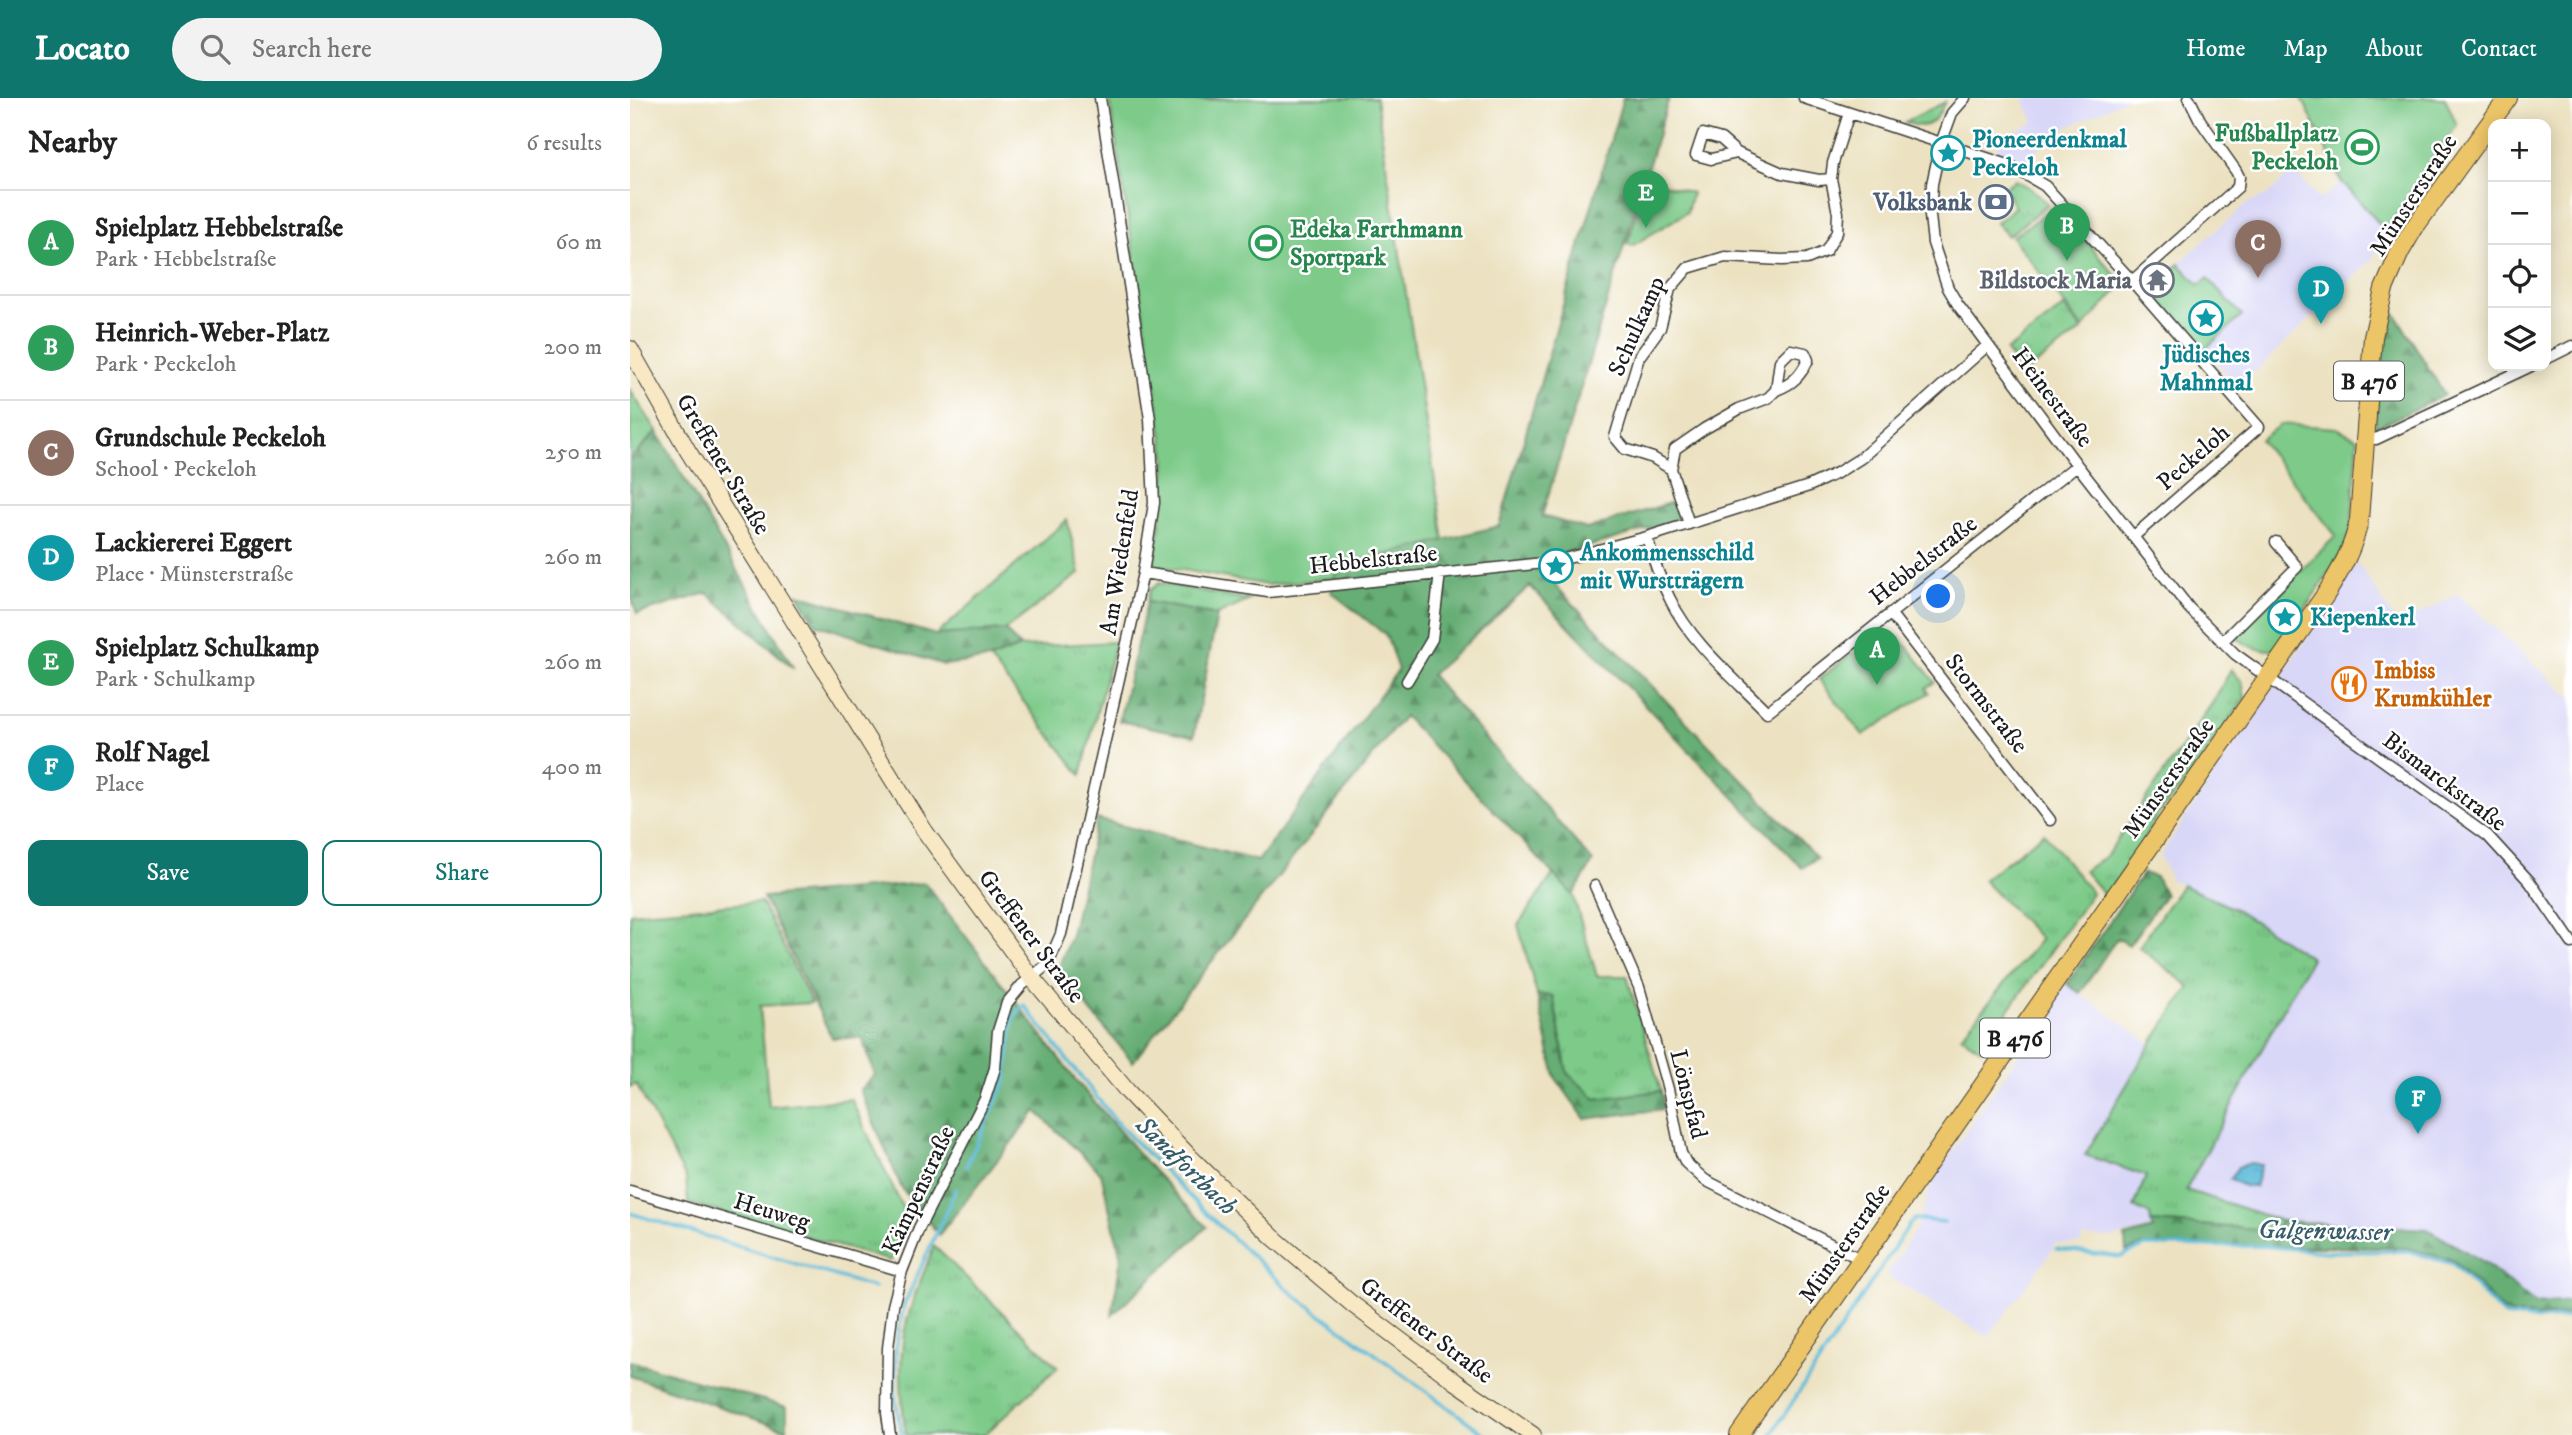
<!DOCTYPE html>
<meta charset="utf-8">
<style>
:root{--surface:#fff;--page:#f2f2f2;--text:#222;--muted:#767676;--line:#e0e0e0;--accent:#0f766e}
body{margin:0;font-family:"IM FELL DW Pica",serif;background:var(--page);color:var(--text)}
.controls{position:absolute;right:21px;top:21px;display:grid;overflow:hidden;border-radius:14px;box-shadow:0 4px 18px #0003}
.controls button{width:63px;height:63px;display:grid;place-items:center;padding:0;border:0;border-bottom:2px solid var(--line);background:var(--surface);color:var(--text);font:35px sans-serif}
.you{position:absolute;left:1309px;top:499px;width:24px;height:24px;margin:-18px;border:5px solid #fff;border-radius:50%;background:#1a73e8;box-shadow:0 0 0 10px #1a73e833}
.badge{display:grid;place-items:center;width:46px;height:46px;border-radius:50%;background:var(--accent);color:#fff;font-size:23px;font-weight:700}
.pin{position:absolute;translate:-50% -58px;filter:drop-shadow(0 2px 4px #0008)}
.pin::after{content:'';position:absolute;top:37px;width:24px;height:21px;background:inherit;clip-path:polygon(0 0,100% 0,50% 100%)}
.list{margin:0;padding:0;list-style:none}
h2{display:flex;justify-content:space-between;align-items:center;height:91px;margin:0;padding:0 28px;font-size:30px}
h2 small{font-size:23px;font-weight:400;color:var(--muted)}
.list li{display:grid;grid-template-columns:46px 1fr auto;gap:21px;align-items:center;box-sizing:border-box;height:105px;padding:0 28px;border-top:2px solid var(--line)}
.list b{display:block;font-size:26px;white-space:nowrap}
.list p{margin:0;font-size:23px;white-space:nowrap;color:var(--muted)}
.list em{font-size:23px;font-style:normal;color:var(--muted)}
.actions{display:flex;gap:14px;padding:21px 28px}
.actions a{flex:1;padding:16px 0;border:2px solid var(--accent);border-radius:14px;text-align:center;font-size:24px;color:var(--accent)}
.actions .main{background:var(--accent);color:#fff}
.icon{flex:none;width:38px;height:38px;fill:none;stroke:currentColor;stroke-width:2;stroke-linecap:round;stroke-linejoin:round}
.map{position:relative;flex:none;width:1942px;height:1337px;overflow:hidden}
header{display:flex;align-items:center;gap:42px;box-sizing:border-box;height:98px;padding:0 35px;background:var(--accent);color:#fff}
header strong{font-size:33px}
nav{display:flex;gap:38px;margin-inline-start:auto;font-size:24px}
.search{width:490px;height:63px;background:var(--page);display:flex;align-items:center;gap:18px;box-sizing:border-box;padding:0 24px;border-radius:38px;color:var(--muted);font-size:26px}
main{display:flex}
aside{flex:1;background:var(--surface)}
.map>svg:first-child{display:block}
.built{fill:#d9d7f7}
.grass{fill:url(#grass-tufts);stroke:#4c7352;stroke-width:2}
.forest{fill:url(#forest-firs);stroke:#416548;stroke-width:2}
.green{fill:#7dca89;stroke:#4c7352;stroke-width:2}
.water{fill:url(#water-ripples);stroke:#3c6c7b;stroke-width:2}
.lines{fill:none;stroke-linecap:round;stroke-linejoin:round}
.stream{stroke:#5cbbda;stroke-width:3.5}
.minor-casing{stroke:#3b3a35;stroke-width:13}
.secondary-casing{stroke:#3b3a35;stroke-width:18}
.primary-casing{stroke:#3b3a35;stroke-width:20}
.minor{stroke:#fff;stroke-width:10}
.secondary{stroke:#f8e8c3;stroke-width:16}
.primary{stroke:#edc569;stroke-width:18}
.labels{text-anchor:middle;stroke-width:5;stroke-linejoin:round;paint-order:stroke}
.shield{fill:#fff;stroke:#606060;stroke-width:2}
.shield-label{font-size:23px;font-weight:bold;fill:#1c1c1c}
.leisure-label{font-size:24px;font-weight:bold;fill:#27864d;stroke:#fff;text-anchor:end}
.culture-label{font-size:24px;font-weight:bold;fill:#0d838f;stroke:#fff;text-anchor:start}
.street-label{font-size:24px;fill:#1c1c1c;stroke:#fff}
.service-label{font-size:24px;font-weight:bold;fill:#4e5e75;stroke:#fff;text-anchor:end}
.worship-label{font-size:24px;font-weight:bold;fill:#5b616d;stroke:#fff;text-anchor:end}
.food-label{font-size:24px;font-weight:bold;fill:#c56008;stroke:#fff;text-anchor:start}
.water-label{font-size:26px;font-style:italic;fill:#365c68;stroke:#fff}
</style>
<header>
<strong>Locato</strong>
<div class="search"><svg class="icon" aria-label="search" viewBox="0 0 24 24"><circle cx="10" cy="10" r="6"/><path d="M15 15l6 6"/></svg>Search here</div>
<nav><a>Home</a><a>Map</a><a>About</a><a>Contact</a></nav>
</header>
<main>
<aside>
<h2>Nearby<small>6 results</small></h2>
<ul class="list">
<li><span class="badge" style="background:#2e9e5b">A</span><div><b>Spielplatz Hebbelstraße</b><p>Park · Hebbelstraße</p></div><em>60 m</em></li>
<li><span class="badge" style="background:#2e9e5b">B</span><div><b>Heinrich-Weber-Platz</b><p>Park · Peckeloh</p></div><em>200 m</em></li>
<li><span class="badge" style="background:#8d6e63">C</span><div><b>Grundschule Peckeloh</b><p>School · Peckeloh</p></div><em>250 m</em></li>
<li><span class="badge" style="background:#0f9aa8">D</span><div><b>Lackiererei Eggert</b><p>Place · Münsterstraße</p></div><em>260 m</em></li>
<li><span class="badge" style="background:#2e9e5b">E</span><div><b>Spielplatz Schulkamp</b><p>Park · Schulkamp</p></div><em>260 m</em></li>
<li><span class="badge" style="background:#0f9aa8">F</span><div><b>Rolf Nagel</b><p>Place</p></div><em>400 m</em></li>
</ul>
<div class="actions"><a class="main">Save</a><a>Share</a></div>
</aside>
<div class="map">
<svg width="1942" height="1337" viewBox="0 0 1942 1337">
<defs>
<pattern id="grass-tufts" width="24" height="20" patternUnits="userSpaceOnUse" patternTransform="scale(1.75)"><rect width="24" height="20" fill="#7dca89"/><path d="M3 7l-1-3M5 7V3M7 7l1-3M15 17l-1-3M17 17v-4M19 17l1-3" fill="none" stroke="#6bad76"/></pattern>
<pattern id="forest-firs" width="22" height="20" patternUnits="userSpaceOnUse" patternTransform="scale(1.75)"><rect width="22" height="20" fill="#66ae75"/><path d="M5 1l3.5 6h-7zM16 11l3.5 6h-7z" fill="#538d5f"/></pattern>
<pattern id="water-ripples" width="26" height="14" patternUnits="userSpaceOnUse" patternTransform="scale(1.75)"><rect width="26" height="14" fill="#5cbbda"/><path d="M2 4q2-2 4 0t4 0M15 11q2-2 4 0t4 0" fill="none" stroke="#4fa0ba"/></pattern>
</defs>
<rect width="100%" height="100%" fill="#fff"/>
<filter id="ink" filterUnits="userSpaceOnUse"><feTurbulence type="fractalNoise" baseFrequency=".0143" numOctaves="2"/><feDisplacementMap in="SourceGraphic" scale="14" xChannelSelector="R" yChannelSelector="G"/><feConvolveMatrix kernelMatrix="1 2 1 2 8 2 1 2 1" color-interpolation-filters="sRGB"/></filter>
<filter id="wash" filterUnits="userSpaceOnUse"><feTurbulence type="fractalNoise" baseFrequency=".00686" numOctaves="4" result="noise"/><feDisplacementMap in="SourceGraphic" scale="28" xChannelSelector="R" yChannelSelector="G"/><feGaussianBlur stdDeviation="1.57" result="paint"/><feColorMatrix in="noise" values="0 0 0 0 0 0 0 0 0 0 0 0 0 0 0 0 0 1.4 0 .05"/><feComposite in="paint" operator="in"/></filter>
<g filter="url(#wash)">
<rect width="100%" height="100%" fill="#ece2c1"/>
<path class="built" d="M 1396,0 L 1498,0 L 1414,41 L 1397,68 L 1366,54 L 1369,45 L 1368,40 L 1404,24 L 1393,1 Z
M 1664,73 L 1690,102 L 1717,80 L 1773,98 L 1742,162 L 1609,289 L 1521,195 L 1516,184 L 1521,177 L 1528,183 L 1619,104 L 1636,98 Z
M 1728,465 L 1768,527 L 1828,496 L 1942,601 L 1942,1203 L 1905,1206 L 1854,1164 L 1797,1131 L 1652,1123 L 1556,1092 L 1681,860 L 1607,812 L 1541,782 L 1530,758 Z
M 1437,886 L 1521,946 L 1455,1057 L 1516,1078 L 1504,1109 L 1519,1118 L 1523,1130 L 1482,1140 L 1453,1139 L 1451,1146 L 1424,1146 L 1422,1153 L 1358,1239 L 1256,1177 L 1287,1129 L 1303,1082 Z"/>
<path class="grass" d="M 1385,82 L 1403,92 L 1418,106 L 1378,138 L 1366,125 L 1385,109 L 1373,90 Z
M 1434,209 L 1452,232 L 1393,276 L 1376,253 Z
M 0,292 L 27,333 L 0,362 Z
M 437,422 L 450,475 L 375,532 L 306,537 Z
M 529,485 L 620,502 L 587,517 L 517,504 L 520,492 Z
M 485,544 L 451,677 L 360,561 L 390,549 Z
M 1601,571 L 1612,584 L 1615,600 L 1556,684 L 1527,717 L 1507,754 L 1475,798 L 1454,773 L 1477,757 L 1583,604 Z
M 1414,735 L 1462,795 L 1351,951 L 1331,938 L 1411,841 L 1353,782 Z
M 924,775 L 943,797 L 967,878 L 997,878 L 1031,993 L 966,1001 L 937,975 L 923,898 L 907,897 L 888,827 Z
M 1552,787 L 1607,812 L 1681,860 L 1556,1092 L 1652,1123 L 1644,1132 L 1521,1124 L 1520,1117 L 1504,1109 L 1516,1078 L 1455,1057 L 1521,946 L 1560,889 L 1509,849 Z
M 131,804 L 182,905 L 130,908 L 139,1009 L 221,1001 L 276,1117 L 261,1163 L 58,1105 L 56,1080 L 6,986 L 0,989 L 0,815 Z
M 304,1148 L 428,1269 L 354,1337 L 276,1337 C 270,1295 267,1249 281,1209 C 287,1188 297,1169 304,1148 Z"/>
<path class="forest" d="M 532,0 L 609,0 L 552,4 Z
M 993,0 L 1039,0 L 912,418 L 957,431 L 1043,404 L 1048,422 L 930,457 L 921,458 L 925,487 L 1187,760 L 1172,770 L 900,488 L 801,577 L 963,764 L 943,797 L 774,618 L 503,964 L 427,873 L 441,837 L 467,721 L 628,763 L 768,572 L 756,537 L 701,494 L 708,468 L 869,428 Z
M 1757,202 L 1815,297 L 1745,330 L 1753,221 Z
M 27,333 L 164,571 L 77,495 L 7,516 L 0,496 L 0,362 Z
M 168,496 L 306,537 L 375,532 L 390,549 L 360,561 L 314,567 L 185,526 Z
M 517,504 L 587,517 L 564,638 L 489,623 Z
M 1513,775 L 1526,779 L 1535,797 L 1499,847 L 1487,840 L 1450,895 L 1437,886 Z
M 295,785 L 448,985 L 522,1071 L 577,1129 L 482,1217 L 491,1160 L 471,1075 L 406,1013 L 309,1137 L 272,1091 L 230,992 L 245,977 L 232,940 L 202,940 L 133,799 Z
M 907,897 L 923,898 L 937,975 L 966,1001 L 1031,993 L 1035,1011 L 955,1021 L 925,979 Z
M 1652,1123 L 1797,1131 L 1854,1164 L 1905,1206 L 1942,1203 L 1942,1216 L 1908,1219 L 1875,1215 L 1824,1163 L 1777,1150 L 1513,1147 L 1496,1154 L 1495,1139 L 1523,1131 L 1521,1124 L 1644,1132 Z
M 0,1263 L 157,1309 L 157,1332 L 0,1278 Z"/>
<path class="green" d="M 479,0 L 532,0 L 552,4 L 609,0 L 746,0 L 814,442 L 709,468 L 705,480 L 637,487 L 524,467 L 533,406 L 536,360 Z
M 1672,0 L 1815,0 L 1827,27 L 1782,92 L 1757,134 L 1711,83 Z
M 1315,4 C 1305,26 1298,33 1275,24 Z
M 1018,81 L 1062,95 L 1057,114 L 1002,148 L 997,146 Z
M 1426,108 L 1493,186 L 1453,230 L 1382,139 Z
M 1549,166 L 1569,187 L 1578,180 L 1612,218 L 1575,251 L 1518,190 L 1516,184 L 1521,177 L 1528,184 Z
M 1651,326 L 1707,330 L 1728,341 L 1721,432 L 1712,455 L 1655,541 L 1644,552 C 1627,553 1617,548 1604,538 L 1706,438 L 1630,342 Z
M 1261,536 L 1271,541 L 1305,584 L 1296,590 L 1299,595 L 1233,637 L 1189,581 L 1244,539 Z"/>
<path class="water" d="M 1620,1065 L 1631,1067 L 1625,1089 L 1614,1088 L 1600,1081 L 1608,1069 Z"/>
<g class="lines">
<path class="stream" d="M 336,1069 L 376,982 L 383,919 L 394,907 L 488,1026 L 578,1117 L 663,1196 L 856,1337
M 0,1115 L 245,1190
M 1426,1151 L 1491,1159 L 1515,1148 L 1634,1148 L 1696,1154 L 1777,1153 L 1823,1166 L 1874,1218 L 1909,1222 L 1942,1219
M 272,1337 L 265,1299 L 266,1248 L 274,1207 L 326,1091
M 1141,1337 L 1279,1127 L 1285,1121 L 1314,1124"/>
</g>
</g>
<g filter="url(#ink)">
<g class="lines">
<g class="minor-casing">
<path id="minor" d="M 1174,0 L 1381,68 L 1415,88 L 1502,183 L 1629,329 L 1504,438
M 1335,0 L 1322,15 L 1311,45 L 1302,86 L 1300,118 L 1303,145 L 1318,190 L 1328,207 L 1447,367 L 1559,510 L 1605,556 L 1858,738 L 1900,784 L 1942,845
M 1107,55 L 1091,41 L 1073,36 L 1066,57 L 1081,61 L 1107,55 L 1152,75 L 1189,82 L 1201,81
M 1502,183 L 1608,89 L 1609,79 L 1606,73 L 1570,22 L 1559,0
M 1358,247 L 1231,360 L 1207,375 L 1179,388 L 1017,439 C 1023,461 1030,482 1040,501 C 1061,545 1103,579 1137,614 L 1447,367
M 1916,261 L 1942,248
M 1736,339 L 1746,341 L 1901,268
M 1041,371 L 1045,351 L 1074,331 L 1109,311 L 1138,300 L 1146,292 L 1150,263 L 1161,252 L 1175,255 L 1178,262 C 1171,277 1163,286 1146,292
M 1059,426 L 1041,371 L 1023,360 L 995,351 L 985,339 L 1009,259 L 1030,230 L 1040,191 L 1058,170 L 1095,159 L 1152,162 L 1177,161 L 1196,153 L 1207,134 L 1208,115 L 1201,81 L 1203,65 L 1219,15
M 513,475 L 638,494 L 923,464 L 1017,439
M 1260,515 L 1420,722
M 1592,544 L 1667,469 L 1646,444
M 777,583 L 802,541 L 810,475
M 965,788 L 1009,889 L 1038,991 L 1051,1055 L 1056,1065 L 1075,1082 L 1232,1162
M 0,1093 L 272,1173
M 260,1337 L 257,1315 L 258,1250 L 263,1208 L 272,1173 L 289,1130 L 355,1001 L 365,970 L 368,933 L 377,905 L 392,887 L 418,866 L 431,836 L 513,475 L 524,405 L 520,321 L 470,0"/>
</g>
<g class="secondary-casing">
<path id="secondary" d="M 0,251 L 58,353 L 294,732 L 401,879 L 498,994 L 559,1058 L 644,1140 L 722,1206 L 826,1284 L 903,1337"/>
</g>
<g class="primary-casing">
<path id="primary" d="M 1109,1337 L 1696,496 C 1711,472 1724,449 1729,422 L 1743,239 L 1754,191 L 1770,154 L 1784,130 L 1878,0"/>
</g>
<use href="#minor" class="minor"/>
<use href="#secondary" class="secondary"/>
<use href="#primary" class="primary"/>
</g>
</g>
<defs>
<g id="stadium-ring" transform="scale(1.75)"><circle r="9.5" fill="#fff" stroke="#2e9e5b" stroke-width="1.5"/><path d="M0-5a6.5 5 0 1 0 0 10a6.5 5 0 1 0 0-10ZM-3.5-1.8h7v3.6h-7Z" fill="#2e9e5b"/></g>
<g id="sight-ring" transform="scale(1.75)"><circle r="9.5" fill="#fff" stroke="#0f9aa8" stroke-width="1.5"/><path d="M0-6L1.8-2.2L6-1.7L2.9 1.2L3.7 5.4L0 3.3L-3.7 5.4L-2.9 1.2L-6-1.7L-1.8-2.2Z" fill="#0f9aa8"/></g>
<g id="bank-ring" transform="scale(1.75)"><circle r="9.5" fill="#fff" stroke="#5c6f8a" stroke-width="1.5"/><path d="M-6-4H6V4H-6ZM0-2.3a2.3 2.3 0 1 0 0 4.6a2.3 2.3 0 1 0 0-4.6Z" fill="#5c6f8a"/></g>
<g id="temple-ring" transform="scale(1.75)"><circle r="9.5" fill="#fff" stroke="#6b7280" stroke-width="1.5"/><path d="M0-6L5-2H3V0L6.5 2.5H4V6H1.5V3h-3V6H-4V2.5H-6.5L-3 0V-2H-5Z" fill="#6b7280"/></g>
<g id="restaurant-ring" transform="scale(1.75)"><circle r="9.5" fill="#fff" stroke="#e8710a" stroke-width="1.5"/><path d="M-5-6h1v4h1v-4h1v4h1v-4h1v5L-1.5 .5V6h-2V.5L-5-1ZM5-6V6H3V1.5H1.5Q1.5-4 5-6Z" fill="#e8710a"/></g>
</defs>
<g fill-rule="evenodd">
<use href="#stadium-ring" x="1732" y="49"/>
<use href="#sight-ring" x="1318" y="55"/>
<use href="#bank-ring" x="1366" y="104"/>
<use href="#stadium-ring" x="636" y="145"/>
<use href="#temple-ring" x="1527" y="182"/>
<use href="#sight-ring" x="1576" y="220"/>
<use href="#sight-ring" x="926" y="468"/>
<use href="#sight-ring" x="1655" y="519"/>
<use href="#restaurant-ring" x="1719" y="586"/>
</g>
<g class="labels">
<g class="shield">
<rect x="1704" y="263.5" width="70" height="39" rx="5"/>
<rect x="1350" y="920.5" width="70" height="39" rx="5"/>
</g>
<g class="shield-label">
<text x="1739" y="291">B 476</text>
<text x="1385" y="948">B 476</text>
</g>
<g class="leisure-label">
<text x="1708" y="43">Fußballplatz<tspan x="1708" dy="28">Peckeloh</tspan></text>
<text x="660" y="139" text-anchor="start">Edeka Farthmann<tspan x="660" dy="28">Sportpark</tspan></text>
</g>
<g class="culture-label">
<text x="1342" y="49">Pioneerdenkmal<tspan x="1342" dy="28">Peckeloh</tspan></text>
<text x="1576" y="264" text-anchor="middle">Jüdisches<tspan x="1576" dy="28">Mahnmal</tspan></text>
<text x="950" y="462">Ankommensschild<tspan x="950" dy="28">mit Wurstträgern</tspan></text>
<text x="1680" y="527">Kiepenkerl</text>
</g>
<g class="street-label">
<text transform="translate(1783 97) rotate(-57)" y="8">Münsterstraße</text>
<text transform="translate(1006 228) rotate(-66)" y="8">Schulkamp</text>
<text transform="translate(1423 299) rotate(53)" y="8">Heinestraße</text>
<text transform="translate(1563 359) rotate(-41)" y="8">Peckeloh</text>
<text transform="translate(94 366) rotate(59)" y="8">Greffener Straße</text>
<text transform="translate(743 461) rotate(-6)" y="8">Hebbelstraße</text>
<text transform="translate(1293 462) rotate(-38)" y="8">Hebbelstraße</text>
<text transform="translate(489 464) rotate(-81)" y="8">Am Wiedenfeld</text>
<text transform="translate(1357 605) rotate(52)" y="8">Stormstraße</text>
<text transform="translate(1538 680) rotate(-55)" y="8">Münsterstraße</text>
<text transform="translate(1815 683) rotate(37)" y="8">Bismarckstraße</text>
<text transform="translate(402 838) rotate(53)" y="8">Greffener Straße</text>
<text transform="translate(1059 996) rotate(76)" y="8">Lönspfad</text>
<text transform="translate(288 1092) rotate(-65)" y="8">Kämpenstraße</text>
<text transform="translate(142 1113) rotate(17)" y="8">Heuweg</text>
<text transform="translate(1214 1145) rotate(-55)" y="8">Münsterstraße</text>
<text transform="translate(797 1232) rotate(37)" y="8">Greffener Straße</text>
</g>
<g class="service-label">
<text x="1342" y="112">Volksbank</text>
</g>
<g class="worship-label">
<text x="1502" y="190">Bildstock Maria</text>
</g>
<g class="food-label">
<text x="1744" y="580">Imbiss<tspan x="1744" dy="28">Krumkühler</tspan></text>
</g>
<g class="water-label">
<text transform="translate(557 1067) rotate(44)" y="9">Sandfortbach</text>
<text transform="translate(1695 1132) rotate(1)" y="9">Galgenwasser</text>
</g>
</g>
</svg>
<div class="controls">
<button>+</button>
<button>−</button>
<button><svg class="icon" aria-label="locate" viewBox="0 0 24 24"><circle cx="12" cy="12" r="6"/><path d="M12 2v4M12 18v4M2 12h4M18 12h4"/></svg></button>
<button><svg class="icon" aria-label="layers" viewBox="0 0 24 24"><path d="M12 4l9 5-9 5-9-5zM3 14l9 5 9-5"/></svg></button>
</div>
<div class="you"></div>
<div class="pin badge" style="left:1247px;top:587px;background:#2e9e5b">A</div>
<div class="pin badge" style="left:1437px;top:163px;background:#2e9e5b">B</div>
<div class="pin badge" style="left:1628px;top:180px;background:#8d6e63">C</div>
<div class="pin badge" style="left:1691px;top:226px;background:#0f9aa8">D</div>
<div class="pin badge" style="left:1016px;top:130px;background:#2e9e5b">E</div>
<div class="pin badge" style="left:1788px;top:1036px;background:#0f9aa8">F</div>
</div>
</main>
